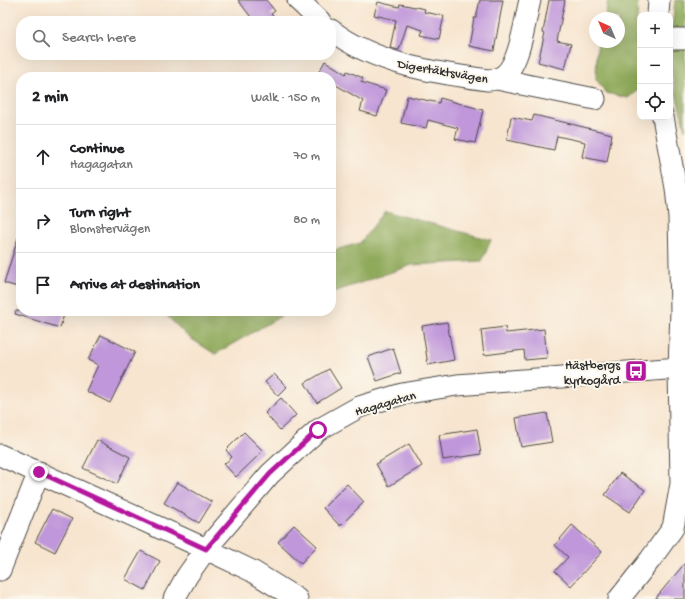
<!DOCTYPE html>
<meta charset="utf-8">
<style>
:root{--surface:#fff;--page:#f6f6f6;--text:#202124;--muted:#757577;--line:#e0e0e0}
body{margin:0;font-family:"Gochi Hand",sans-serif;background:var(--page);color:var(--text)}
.controls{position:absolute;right:12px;top:12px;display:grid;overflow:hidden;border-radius:8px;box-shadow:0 4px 16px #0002}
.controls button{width:36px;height:36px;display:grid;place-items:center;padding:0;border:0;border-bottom:1px solid var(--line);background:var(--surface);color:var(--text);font:20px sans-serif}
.compass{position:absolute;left:589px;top:12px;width:36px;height:36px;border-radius:50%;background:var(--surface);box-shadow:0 4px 16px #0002;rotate:316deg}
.stop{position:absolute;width:12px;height:12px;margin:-9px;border:3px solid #b5179e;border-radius:50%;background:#fff}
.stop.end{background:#b5179e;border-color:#fff;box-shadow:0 1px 4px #0008}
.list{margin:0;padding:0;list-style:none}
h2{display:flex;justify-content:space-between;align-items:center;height:52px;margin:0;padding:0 16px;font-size:17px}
h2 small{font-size:13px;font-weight:400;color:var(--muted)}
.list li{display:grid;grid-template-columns:26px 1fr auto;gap:12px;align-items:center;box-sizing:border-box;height:64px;padding:0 16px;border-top:1px solid var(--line)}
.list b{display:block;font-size:15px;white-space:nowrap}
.list p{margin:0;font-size:13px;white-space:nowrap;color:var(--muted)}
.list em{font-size:13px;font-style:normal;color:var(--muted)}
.icon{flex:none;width:22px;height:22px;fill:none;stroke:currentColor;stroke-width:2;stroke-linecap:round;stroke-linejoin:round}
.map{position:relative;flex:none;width:685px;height:599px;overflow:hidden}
.search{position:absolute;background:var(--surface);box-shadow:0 4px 16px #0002;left:16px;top:16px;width:320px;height:44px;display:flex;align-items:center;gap:10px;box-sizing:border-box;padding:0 14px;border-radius:16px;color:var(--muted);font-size:15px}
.panel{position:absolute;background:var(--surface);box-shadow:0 4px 16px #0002;left:16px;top:72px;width:320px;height:244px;border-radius:16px}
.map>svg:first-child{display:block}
.forest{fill:#90aa5b;stroke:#5e6a43}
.building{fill:#c097da}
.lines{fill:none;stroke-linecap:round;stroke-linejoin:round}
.minor-casing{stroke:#4a4744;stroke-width:23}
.minor{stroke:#fff;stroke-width:21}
.route{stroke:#b5179e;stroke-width:5}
.labels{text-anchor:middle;stroke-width:4;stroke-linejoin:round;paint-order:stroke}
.street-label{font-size:13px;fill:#2b2b2b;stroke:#fbf7ec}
.poi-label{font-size:13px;fill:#2b2b2b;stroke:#fbf7ec;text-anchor:end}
</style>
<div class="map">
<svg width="685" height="599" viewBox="0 0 685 599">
<rect width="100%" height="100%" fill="#fbf7ec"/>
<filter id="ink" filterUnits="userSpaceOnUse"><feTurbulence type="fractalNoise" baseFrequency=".025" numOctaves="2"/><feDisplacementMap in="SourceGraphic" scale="8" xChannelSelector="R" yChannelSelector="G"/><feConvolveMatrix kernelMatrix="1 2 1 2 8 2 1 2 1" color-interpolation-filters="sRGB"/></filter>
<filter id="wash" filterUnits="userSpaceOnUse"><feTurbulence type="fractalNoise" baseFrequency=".012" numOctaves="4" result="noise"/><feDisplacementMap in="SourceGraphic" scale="16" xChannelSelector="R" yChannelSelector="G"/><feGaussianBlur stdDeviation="0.9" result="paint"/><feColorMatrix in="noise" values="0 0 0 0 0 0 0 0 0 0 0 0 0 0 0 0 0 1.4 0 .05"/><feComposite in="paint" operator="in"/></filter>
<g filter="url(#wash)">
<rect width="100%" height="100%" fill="#f7e5cf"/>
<path class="forest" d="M 608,0 L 638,0 L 636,37 L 640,88 L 628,98 L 606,93 L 596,79 L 597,48 L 599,42 L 619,42 L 619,18 L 605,18 Z
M 675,0 L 685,0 L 685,130 L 670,68 L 670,43 Z
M 385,211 L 491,240 L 482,261 L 412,265 L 331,293 L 331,251 L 360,243 Z
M 162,311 L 290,311 L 215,354 L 187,336 Z"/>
<g id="blocks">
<path class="building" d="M 238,0 L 266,0 L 275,11 L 271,14 L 278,21 L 254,21 Z
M 480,0 L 503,0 L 494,51 L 469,46 L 474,18 L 476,18 Z
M 549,0 L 565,0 L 557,41 L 571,44 L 565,69 L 538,62 L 545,33 L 543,32 Z
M 378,2 L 399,7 L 400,4 L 425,9 L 424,12 L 444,16 L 439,39 L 421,35 L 423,30 L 407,25 L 399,50 L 390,48 L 396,20 L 374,15 Z
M 325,61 L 346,74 L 347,71 L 363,78 L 361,82 L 386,90 L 377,116 L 360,111 L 363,101 L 331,82 L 331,77 L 316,77 Z
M 407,96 L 439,103 L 440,98 L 483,110 L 475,143 L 455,139 L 458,128 L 428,120 L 426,128 L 401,123 Z
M 534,115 L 612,134 L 607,162 L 582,157 L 585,142 L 557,136 L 554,150 L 507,140 L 511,117 L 532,121 Z
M 18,238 L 21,238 L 21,288 L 4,283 Z
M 16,311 L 65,311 L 60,328 L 15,314 Z
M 447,322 L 454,360 L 428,365 L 422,326 Z
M 505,327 L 506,333 L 544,329 L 547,358 L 525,360 L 524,350 L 484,355 L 481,330 Z
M 101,335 L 135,352 L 110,403 L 86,391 L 98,365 L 88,360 Z
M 393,348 L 401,373 L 377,381 L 368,357 Z
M 329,369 L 341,388 L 317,403 L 305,383 Z
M 274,374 L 287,387 L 278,396 L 265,382 Z
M 281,398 L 296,415 L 280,430 L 265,413 Z
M 547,413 L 552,442 L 521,447 L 516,418 Z
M 477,429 L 481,454 L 443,460 L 439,435 Z
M 244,432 L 263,451 L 236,477 L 224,464 L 232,457 L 226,450 Z
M 97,440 L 130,457 L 117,484 L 83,468 Z
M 409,444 L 422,466 L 389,486 L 376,464 Z
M 620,473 L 645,490 L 630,512 L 605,495 Z
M 177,482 L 212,502 L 199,523 L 164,503 Z
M 347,484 L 364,502 L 340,526 L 323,508 Z
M 52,509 L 72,519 L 55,552 L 35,542 Z
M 294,525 L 317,546 L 301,563 L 278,542 Z
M 572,525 L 602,552 L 571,586 L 555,571 L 568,557 L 555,545 Z
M 141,551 L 160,561 L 145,590 L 125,579 Z
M 685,563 L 685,599 L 655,599 Z"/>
</g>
</g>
<g filter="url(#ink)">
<use href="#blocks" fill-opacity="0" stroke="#4a4744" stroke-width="1"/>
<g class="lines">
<g class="minor-casing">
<path id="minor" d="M 298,0 L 320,21
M 658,15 L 659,0
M 331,30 C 375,64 435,73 488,80 C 493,80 498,79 503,76 C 520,65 525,19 530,0
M 670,39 L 685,39
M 497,79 L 595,99
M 0,455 L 206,549 L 252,571 L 297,599
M 0,570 L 39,472
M 174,599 L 187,576 L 206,549 L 270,474 L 318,430 L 359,407 L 402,394 L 457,385 L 679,368
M 619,599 L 650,560 L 673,528 L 681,484 L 679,368 L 681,311 L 679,217 L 676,188 L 663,117"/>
</g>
<use href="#minor" class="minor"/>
</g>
</g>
<g class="lines" filter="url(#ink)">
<path class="route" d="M 39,472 L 206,549 L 270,474 L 318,430"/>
</g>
<defs>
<g id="bus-square" transform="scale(1.15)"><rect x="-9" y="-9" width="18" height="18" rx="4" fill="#b5179e" stroke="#fbf7ec"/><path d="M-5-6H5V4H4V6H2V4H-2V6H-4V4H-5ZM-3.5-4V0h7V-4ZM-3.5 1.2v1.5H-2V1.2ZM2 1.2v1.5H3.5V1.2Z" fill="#fff"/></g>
</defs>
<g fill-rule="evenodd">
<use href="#bus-square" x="636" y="371"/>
</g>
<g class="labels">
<g class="street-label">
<text transform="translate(443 70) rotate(10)" y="5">Digertäktsvägen</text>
<text transform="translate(385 402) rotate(-16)" y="5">Hagagatan</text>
</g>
<g class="poi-label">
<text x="620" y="369">Hästbergs<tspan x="620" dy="15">kyrkogård</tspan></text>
</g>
</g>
</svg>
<div class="controls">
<button>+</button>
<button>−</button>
<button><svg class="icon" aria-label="locate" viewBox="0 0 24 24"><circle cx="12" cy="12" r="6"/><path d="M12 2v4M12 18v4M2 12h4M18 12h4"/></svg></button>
</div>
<svg class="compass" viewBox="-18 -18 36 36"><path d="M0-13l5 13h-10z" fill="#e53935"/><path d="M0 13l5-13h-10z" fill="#757577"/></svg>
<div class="stop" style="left:318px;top:430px"></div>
<div class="stop end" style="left:39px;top:472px"></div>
<div class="search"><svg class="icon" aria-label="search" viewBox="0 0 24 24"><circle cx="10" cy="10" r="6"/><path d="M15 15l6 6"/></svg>Search here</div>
<section class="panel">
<h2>2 min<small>Walk · 150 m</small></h2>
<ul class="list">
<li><svg class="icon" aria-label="ahead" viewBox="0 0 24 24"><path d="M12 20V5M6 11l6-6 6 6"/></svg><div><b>Continue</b><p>Hagagatan</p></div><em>70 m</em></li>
<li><svg class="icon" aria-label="right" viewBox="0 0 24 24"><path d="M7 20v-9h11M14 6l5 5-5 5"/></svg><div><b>Turn right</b><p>Blomstervägen</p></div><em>80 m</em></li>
<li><svg class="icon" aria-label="arrive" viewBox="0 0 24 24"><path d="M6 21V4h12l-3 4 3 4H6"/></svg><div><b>Arrive at destination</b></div></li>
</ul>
</section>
</div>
